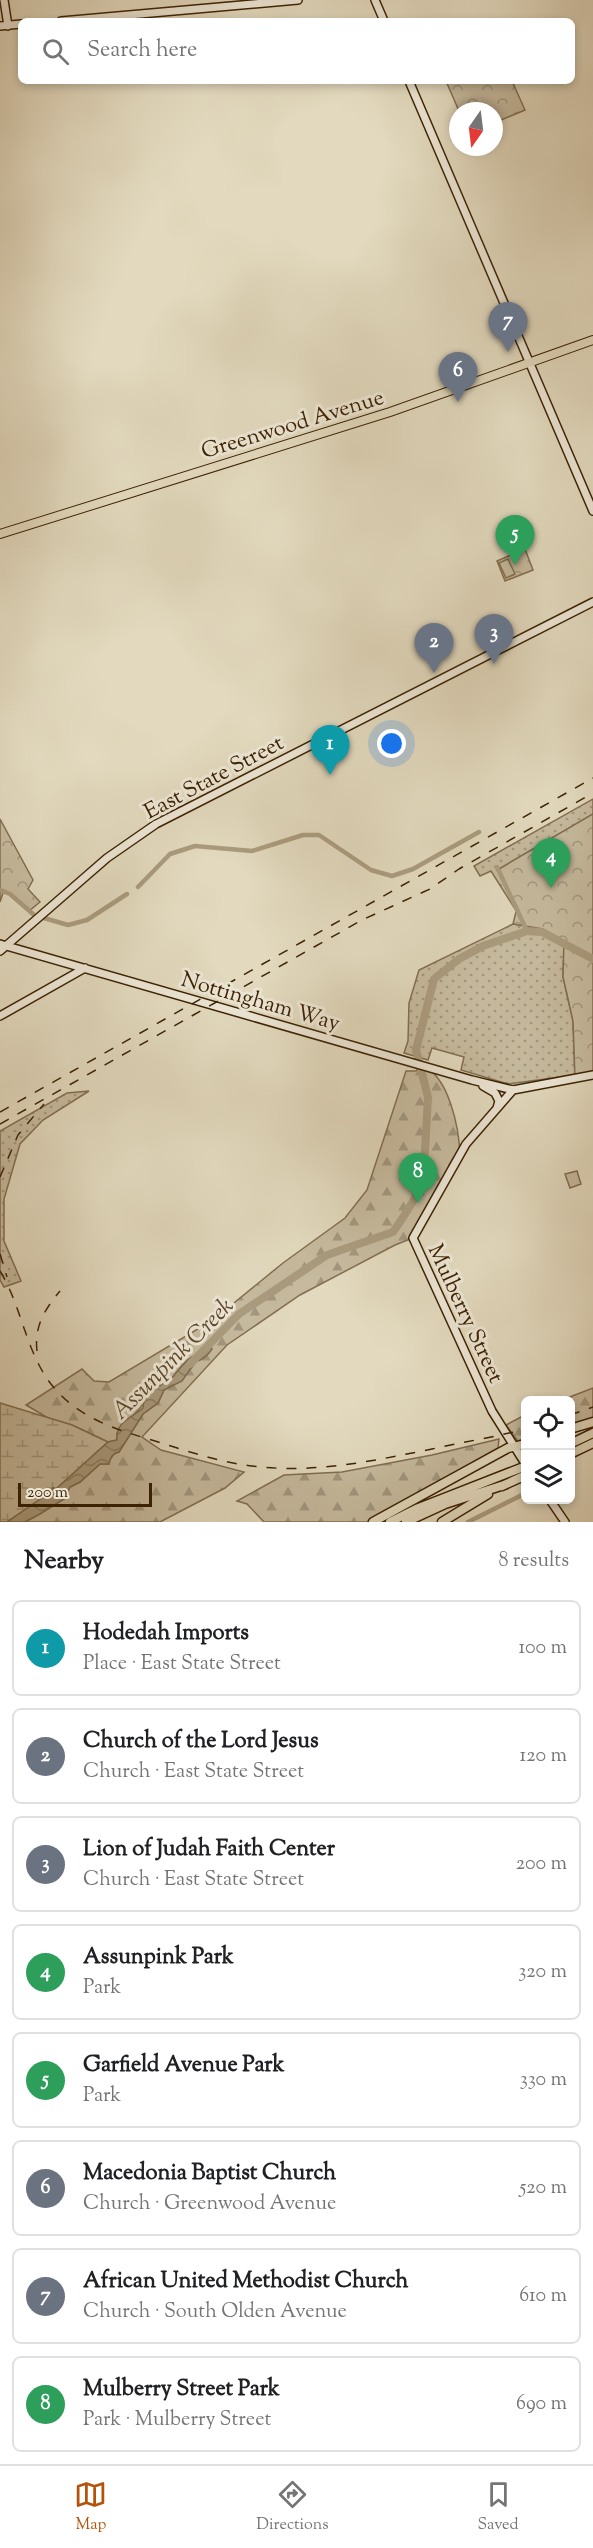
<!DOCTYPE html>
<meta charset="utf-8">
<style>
:root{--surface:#fff;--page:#f6f6f6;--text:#202124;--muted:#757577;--line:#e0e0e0;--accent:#b45309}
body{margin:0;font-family:"Sorts Mill Goudy",serif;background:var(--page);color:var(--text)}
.controls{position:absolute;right:18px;bottom:18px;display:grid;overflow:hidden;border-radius:9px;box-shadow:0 3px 9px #0003}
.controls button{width:54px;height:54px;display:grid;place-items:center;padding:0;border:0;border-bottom:2px solid var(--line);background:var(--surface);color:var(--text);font:30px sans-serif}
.compass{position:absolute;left:449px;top:102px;width:54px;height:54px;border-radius:50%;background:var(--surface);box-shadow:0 3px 9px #0003;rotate:194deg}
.scale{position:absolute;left:18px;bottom:15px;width:134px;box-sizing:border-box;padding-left:6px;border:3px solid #3d2303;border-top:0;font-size:16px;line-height:21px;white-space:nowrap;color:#3d2303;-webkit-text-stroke:4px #ece6d5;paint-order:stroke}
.you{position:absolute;left:392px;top:744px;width:21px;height:21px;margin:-15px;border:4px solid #fff;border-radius:50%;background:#1a73e8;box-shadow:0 0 0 9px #1a73e833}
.badge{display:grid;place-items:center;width:39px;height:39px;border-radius:50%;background:var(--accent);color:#fff;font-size:20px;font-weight:700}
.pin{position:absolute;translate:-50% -50px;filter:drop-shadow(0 2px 3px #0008)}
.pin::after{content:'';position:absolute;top:32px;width:21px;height:18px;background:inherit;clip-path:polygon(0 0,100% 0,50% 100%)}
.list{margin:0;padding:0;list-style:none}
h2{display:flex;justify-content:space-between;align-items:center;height:78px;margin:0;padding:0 24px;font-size:26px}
h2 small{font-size:20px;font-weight:400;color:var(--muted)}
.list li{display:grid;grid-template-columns:39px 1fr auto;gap:18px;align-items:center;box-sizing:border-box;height:96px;margin:0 12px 12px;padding:0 12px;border:2px solid var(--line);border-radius:9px}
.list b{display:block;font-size:22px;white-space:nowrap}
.list p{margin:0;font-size:20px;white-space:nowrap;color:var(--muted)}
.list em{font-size:20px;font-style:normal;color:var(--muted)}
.icon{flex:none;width:33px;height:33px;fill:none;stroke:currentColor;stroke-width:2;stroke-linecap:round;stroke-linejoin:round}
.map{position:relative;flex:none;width:593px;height:1522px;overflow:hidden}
.search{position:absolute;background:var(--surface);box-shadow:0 3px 9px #0003;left:18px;right:18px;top:18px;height:66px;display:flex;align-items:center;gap:15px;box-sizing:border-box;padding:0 21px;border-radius:9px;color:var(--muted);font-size:22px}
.sheet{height:942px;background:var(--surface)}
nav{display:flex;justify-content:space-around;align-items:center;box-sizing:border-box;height:84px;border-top:2px solid var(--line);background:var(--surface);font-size:16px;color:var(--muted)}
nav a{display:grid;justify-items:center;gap:3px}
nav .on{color:var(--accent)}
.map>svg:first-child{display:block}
.grass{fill:url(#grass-dots);stroke:#826e50;stroke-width:1.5}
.forest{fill:url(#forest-firs);stroke:#826e50;stroke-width:1.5}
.wetland{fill:url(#wetland-marsh);stroke:#826e50;stroke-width:1.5}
.park{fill:url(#park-crowns);stroke:#826e50;stroke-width:1.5}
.pitch{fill:#c6ba9e;stroke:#826e50;stroke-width:1.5}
.water{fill:url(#water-waves);stroke:#7e6b4d;stroke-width:1.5}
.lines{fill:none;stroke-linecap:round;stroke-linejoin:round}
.canal{stroke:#aa9b7e;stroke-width:4.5}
.river{stroke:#aa9b7e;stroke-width:8}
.secondary-casing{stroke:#3d2303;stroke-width:10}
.primary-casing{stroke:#3d2303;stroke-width:10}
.highway-casing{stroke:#3d2303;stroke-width:11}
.secondary{stroke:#ece6d5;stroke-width:7}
.primary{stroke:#e2d9be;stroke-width:8}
.highway{stroke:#e2d9be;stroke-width:8}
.rail{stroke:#3d2303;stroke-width:1.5;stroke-dasharray:10 10;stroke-linecap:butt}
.labels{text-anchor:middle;stroke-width:6;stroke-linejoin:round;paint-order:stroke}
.street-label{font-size:22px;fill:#3d2303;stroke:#ece6d5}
.water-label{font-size:24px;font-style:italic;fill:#5e4728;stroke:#ece6d5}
</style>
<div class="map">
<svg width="593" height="1522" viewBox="0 0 593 1522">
<defs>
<pattern id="grass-dots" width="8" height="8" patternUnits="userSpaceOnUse" patternTransform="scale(1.5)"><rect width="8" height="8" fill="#c6ba9e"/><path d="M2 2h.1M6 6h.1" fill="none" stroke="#a2977f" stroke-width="1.8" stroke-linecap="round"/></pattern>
<pattern id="forest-firs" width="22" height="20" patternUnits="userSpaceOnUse" patternTransform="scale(1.5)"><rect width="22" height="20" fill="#c6ba9e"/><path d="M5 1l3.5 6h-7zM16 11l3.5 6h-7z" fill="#a2977f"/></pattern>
<pattern id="wetland-marsh" width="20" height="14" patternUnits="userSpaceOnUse" patternTransform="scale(1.5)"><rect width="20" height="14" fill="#c6ba9e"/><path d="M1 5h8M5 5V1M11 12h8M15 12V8" fill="none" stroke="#a2977f"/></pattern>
<pattern id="park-crowns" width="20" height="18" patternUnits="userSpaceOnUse" patternTransform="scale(1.5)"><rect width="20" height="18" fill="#c6ba9e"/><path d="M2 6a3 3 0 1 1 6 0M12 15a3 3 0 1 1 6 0" fill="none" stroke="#a2977f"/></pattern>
<pattern id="water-waves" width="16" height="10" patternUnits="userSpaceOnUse" patternTransform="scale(1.5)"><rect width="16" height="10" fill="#aa9b7e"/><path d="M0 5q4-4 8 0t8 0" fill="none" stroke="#8c7e65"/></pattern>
</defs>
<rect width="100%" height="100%" fill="#e2d9be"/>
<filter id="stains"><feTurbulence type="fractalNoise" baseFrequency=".00333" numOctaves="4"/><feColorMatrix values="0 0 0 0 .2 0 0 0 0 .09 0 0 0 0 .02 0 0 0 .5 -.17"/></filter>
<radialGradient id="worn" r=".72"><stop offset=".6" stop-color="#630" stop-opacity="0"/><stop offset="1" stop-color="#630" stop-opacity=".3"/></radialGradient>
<path class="grass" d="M 593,799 L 593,814 L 499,869 L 517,908 L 515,909 L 491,871 L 480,876 L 474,866 Z
M 513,924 L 543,929 L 564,941 L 563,977 L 573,1021 L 575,1075 L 508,1084 L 461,1070 L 464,1057 L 432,1048 L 428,1060 L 404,1053 L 408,1041 L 409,1003 L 419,970 Z
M 89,1091 L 43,1120 L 20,1144 L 4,1199 L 4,1241 L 21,1281 L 4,1287 L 0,1280 L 0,1131 L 67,1093 Z"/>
<path class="forest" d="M 421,1065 C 449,1075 459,1128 460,1155 L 413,1238 L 395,1245 L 300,1295 L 227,1345 L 142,1437 L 161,1450 L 244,1472 L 225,1488 L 160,1522 L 25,1522 L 64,1499 L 70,1487 L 80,1482 L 100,1464 L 109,1464 C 110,1458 113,1453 119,1452 L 143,1414 L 158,1403 L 164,1390 L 185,1375 L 209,1347 C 203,1353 200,1353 192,1357 C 184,1361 175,1375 169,1382 L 165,1381 L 117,1433 L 117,1440 L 108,1442 L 72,1425 L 48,1418 L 26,1405 L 82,1369 L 94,1381 L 109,1382 L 213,1320 L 283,1263 L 345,1218 L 367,1190 L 406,1071 L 416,1071 Z
M 593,1388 L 593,1418 L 571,1425 L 570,1400 L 562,1400 Z
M 525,1415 L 525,1438 L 518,1441 L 506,1425 Z
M 499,1439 L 498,1448 L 367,1522 L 264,1522 L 247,1504 L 237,1501 L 284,1475 L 342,1472 L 432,1455 Z"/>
<path class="wetland" d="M 0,1403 L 72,1425 L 108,1442 L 56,1489 L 53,1488 L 50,1493 L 7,1522 L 0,1522 Z"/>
<path class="park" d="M 446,81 L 512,81 L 525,110 L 494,123 L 494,111 L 459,111 Z
M 525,549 L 533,570 L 505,581 L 497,561 Z
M 593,814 L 593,1075 L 575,1078 L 573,1021 L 563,977 L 564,941 L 543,929 L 513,924 L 517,908 L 499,869 Z
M 0,819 L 33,880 L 28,889 L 40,902 L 29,911 L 4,890 L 0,902 Z
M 577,1171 L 581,1184 L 570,1188 L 565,1174 Z"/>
<path class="pitch" d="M 508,559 L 515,574 L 506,578 L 499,563 Z"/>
<path class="water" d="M 210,1346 L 212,1349 C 208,1355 203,1360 196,1361 L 182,1381 L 164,1390 L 158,1403 L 143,1414 L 119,1452 C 113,1453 110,1458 109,1464 L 100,1464 L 80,1482 L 70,1487 L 64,1499 L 40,1514 L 25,1522 L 7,1522 L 49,1493 L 53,1488 L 56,1489 L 108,1442 L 117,1440 C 116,1420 131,1419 143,1408 L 144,1400 L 155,1386 L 160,1386 L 165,1381 L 169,1382 C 175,1374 184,1361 193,1357 C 200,1353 203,1353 210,1346 Z"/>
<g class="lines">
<path class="canal" d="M 497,867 L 527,931
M 138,887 L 170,854 L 195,846 L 252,851 L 303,835 L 319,835 L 371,870 L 392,876 L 413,869 L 479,832
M 0,890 L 10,894 L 33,914
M 44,918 L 68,925 L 87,920 L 127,894
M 468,1522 L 526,1493"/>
<path class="river" d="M 190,1364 L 239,1314 L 327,1255 L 393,1232 L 402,1219 L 415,1198 L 425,1152 L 428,1097 L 416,1050 L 434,979 L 459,959 L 483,946 L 527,931 L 542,932 L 593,959"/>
<g class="secondary-casing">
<path id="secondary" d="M 4,0 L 8,26
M 375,0 L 384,21
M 61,21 L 298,0
M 0,26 L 21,24
M 409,81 L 593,511
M 0,944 L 472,1080 L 513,1090 L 593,1075
M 0,951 L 107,858 L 156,824 L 593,602
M 0,1016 L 85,968
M 483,1086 L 495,1093 L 499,1101 L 497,1108
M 513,1090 L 466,1144 L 413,1238 L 492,1411 L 526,1465
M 550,1500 L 565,1522"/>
</g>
<g class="primary-casing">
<path id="primary" d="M 0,534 L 390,412 L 593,340"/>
</g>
<g class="highway-casing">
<path id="highway" d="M 570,1429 L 593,1422
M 570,1444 L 593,1433
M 570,1454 L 593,1443
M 502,1486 L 526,1475
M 373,1522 L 508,1448 L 526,1444
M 390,1522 L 416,1509 L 526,1466
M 406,1522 L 445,1504 L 504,1485
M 442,1522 L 488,1494"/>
</g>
<use href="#secondary" class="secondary"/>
<use href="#primary" class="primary"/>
<use href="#highway" class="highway"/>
<path class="rail" d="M 0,1112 L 593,778
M 0,1124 L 362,920 L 430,889 L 459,869 L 593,793
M 0,1177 L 18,1135 L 44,1104
M 0,1254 L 7,1277
M 0,1271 C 23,1308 26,1357 56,1390 C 83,1420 118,1430 155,1441 C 187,1451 219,1462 252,1466 C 314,1474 372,1461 432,1449 C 463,1442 495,1437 526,1429
M 37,1351 C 34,1326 45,1309 60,1291
M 570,1415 L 593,1407"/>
</g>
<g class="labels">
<g class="street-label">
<text transform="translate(292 423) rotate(-17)" y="8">Greenwood Avenue</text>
<text transform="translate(213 776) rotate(-28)" y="8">East State Street</text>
<text transform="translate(261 1000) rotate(16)" y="8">Nottingham Way</text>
<text transform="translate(467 1313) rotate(65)" y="8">Mulberry Street</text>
</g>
<g class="water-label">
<text transform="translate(172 1358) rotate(-45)" y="8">Assunpink Creek</text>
</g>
</g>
<rect width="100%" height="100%" filter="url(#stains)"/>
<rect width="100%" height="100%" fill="url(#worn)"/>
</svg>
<div class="controls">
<button><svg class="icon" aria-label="locate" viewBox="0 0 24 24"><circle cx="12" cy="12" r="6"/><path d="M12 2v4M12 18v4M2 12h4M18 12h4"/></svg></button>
<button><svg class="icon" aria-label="layers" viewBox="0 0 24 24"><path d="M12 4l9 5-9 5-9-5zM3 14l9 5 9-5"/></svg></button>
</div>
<svg class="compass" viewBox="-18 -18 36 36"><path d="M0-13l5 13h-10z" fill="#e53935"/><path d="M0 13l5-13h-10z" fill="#757577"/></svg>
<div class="scale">200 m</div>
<div class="you"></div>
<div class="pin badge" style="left:330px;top:775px;background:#0f9aa8">1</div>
<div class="pin badge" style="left:434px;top:673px;background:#6b7280">2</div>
<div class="pin badge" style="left:494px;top:664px;background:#6b7280">3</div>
<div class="pin badge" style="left:551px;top:888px;background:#2e9e5b">4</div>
<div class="pin badge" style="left:515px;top:565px;background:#2e9e5b">5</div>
<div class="pin badge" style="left:458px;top:402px;background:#6b7280">6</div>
<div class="pin badge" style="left:508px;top:352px;background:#6b7280">7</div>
<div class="pin badge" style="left:418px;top:1203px;background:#2e9e5b">8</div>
<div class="search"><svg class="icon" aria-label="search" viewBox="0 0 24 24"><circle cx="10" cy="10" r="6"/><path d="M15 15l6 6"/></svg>Search here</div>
</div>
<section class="sheet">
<h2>Nearby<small>8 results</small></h2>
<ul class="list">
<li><span class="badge" style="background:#0f9aa8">1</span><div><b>Hodedah Imports</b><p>Place · East State Street</p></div><em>100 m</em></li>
<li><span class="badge" style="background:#6b7280">2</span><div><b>Church of the Lord Jesus</b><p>Church · East State Street</p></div><em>120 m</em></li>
<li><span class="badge" style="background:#6b7280">3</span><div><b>Lion of Judah Faith Center</b><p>Church · East State Street</p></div><em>200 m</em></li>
<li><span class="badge" style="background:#2e9e5b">4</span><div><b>Assunpink Park</b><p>Park</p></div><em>320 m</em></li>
<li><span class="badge" style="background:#2e9e5b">5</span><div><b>Garfield Avenue Park</b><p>Park</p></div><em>330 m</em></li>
<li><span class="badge" style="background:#6b7280">6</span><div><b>Macedonia Baptist Church</b><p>Church · Greenwood Avenue</p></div><em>520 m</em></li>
<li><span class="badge" style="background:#6b7280">7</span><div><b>African United Methodist Church</b><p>Church · South Olden Avenue</p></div><em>610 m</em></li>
<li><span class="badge" style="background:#2e9e5b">8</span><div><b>Mulberry Street Park</b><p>Park · Mulberry Street</p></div><em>690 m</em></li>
</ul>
</section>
<nav>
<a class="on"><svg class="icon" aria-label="map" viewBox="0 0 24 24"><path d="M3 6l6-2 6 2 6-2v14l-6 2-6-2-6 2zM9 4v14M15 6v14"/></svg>Map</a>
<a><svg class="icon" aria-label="directions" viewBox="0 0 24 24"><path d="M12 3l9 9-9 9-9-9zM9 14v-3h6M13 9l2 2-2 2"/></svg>Directions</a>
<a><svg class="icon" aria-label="saved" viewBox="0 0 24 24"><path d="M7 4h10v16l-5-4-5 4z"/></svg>Saved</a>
</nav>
